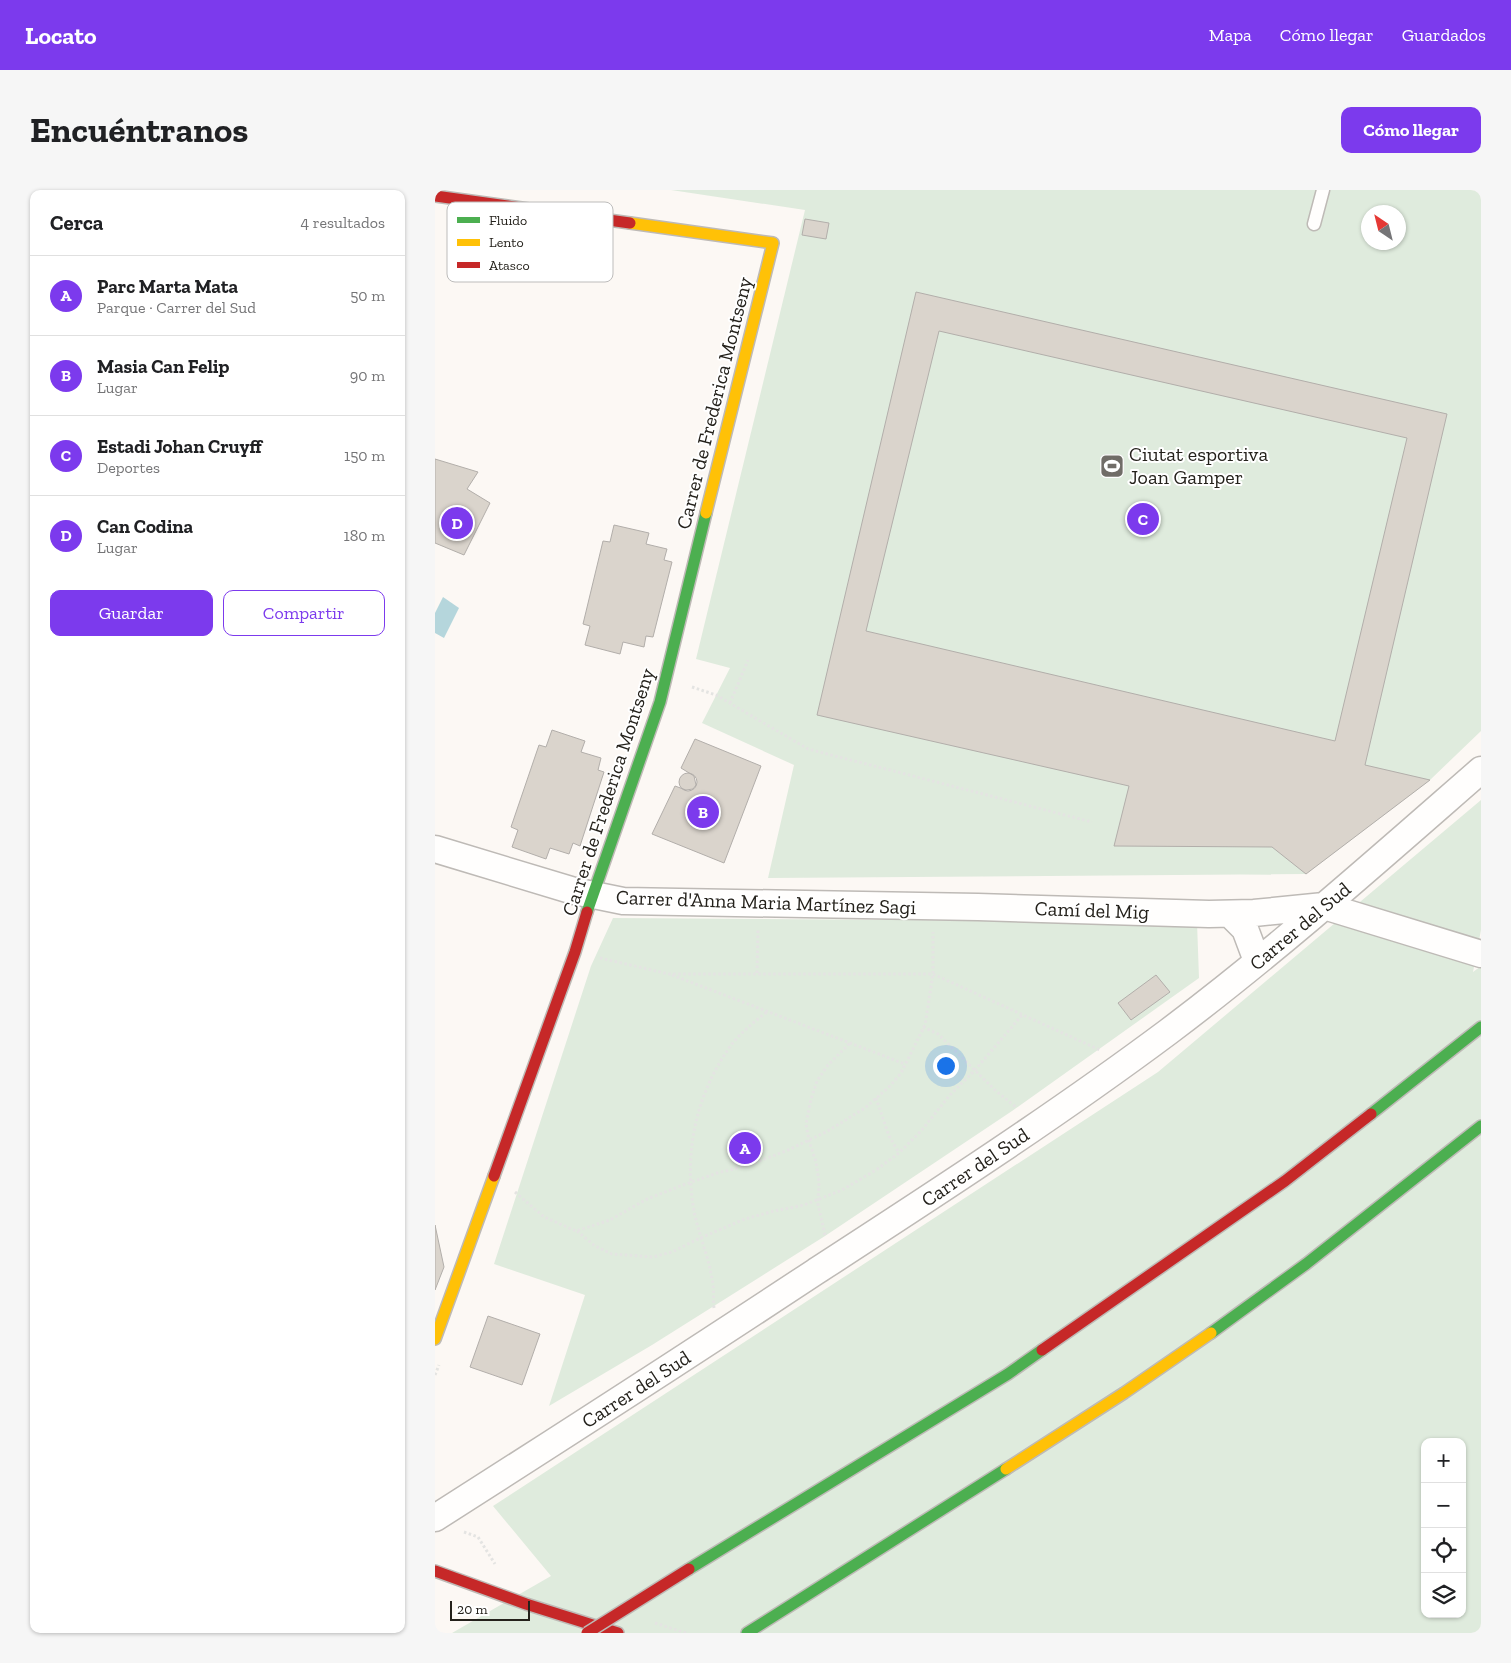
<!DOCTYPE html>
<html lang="es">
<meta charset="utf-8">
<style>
:root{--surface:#fff;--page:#f6f6f6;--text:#202124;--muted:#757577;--line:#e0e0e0;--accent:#7c3aed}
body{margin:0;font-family:"Zilla Slab",serif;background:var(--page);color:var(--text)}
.controls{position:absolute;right:15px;bottom:15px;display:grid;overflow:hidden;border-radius:10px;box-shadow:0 1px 4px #0004}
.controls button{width:45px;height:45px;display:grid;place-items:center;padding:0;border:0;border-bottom:1px solid var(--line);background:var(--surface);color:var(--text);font:25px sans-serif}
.compass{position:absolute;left:926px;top:15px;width:45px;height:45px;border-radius:50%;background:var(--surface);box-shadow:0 1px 4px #0004;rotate:325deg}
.scale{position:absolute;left:15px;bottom:12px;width:80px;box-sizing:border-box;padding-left:5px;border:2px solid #24211b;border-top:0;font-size:14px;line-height:18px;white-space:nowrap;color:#24211b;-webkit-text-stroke:4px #fff;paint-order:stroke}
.you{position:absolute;left:510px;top:875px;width:18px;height:18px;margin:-12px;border:4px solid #fff;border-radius:50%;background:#1a73e8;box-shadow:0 0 0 8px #1a73e833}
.badge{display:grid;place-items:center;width:32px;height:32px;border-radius:50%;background:var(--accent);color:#fff;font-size:16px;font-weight:700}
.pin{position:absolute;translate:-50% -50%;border:2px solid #fff;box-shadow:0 1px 5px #0006}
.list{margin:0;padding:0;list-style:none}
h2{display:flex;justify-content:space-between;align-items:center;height:65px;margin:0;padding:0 20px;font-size:21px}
h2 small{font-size:16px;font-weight:400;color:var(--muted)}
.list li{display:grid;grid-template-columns:32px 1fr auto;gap:15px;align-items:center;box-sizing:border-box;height:80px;padding:0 20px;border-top:1px solid var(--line)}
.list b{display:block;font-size:19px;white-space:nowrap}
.list p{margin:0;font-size:16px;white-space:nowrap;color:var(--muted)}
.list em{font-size:16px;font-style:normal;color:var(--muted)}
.actions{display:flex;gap:10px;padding:15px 20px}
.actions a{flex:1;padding:11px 0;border:1px solid var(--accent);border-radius:10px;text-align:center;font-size:18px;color:var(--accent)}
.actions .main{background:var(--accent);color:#fff}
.icon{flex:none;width:28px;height:28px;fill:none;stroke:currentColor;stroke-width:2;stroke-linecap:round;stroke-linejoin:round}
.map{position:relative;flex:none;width:1046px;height:1443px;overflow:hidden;border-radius:10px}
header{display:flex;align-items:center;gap:30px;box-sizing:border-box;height:70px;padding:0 25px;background:var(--accent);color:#fff}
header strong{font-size:24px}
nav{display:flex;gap:28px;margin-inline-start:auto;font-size:18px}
.intro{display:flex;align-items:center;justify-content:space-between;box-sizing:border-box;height:120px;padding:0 30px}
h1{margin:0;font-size:35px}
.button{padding:12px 22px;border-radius:10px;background:var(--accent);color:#fff;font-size:18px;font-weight:700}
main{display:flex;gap:30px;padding:0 30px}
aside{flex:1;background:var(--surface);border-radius:10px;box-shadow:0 1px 4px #0004}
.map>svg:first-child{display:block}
.green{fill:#dfebdd;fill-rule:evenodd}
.water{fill:#b5d6dc}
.building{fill:#dad4cc;stroke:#b2aeaa;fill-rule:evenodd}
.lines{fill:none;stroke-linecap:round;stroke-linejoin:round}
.lane-casing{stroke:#bebab6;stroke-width:15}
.street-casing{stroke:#bebab6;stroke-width:29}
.fast-casing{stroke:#bebab6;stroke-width:14}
.slow-casing{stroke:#bebab6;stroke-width:14}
.jam-casing{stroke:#bebab6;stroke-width:14}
.path{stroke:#e4e4e2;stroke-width:3;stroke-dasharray:2.5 2.5;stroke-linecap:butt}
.lane{stroke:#fffefd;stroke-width:12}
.street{stroke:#fffefd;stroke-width:26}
.fast{stroke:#4caf50;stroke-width:11}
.slow{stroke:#ffc107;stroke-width:11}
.jam{stroke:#c62828;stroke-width:11}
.jam-bridge-casing{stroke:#bebab6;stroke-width:14;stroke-linecap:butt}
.jam-bridge{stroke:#c62828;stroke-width:11}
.labels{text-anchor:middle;stroke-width:4;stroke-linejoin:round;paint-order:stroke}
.street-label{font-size:20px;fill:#24211b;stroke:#fff}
.poi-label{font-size:20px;fill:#24211b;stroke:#fff;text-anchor:start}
.key{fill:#fff;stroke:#bdbcbb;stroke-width:1}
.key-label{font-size:14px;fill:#24211b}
</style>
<header>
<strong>Locato</strong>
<nav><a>Mapa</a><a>Cómo llegar</a><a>Guardados</a></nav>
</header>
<div class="intro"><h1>Encuéntranos</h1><a class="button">Cómo llegar</a></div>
<main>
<aside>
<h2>Cerca<small>4 resultados</small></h2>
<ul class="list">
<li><span class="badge">A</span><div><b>Parc Marta Mata</b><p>Parque · Carrer del Sud</p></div><em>50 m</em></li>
<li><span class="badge">B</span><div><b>Masia Can Felip</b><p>Lugar</p></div><em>90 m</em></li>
<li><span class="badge">C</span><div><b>Estadi Johan Cruyff</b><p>Deportes</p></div><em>150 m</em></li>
<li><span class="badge">D</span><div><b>Can Codina</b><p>Lugar</p></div><em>180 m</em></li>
</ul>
<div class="actions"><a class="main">Guardar</a><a>Compartir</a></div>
</aside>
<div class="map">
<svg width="1046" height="1443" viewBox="0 0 1046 1443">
<rect width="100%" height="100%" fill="#fcf8f4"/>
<path class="green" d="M 236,0 L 1046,0 L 1046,541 L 995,590 L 871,684 L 333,688 L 359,575 L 267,533 L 295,478 L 261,469 L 370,20 ZM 934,22 L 964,22 L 964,52 L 934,52 Z
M 1046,610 L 1046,740 L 1038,782 L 1046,776 L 1046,1443 L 17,1443 L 116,1386 L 58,1316 L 723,882 ZM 990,1252 L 1027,1252 L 1027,1424 L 990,1424 Z
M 178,728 L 762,732 L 764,788 L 577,921 L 390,1046 L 217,1155 L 114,1216 L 150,1105 L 59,1074 L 156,776 Z"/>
<path class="water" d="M 8,407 L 24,418 L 9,448 L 0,443 L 0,423 Z"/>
<path class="building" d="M 370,29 L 394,33 L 391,49 L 367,45 Z
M 481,102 L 1012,224 L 930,575 L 995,590 L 871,684 L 837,657 L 679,656 L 694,596 L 382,525 ZM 504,141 L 972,248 L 900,551 L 431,441 Z
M 0,269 L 43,282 L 32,299 L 55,313 L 29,365 L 0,353 Z
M 179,335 L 214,343 L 211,354 L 232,359 L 229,370 L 237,372 L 218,447 L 211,446 L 209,457 L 188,452 L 185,464 L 150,455 L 155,436 L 148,434 L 168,351 L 175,352 Z
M 117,540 L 150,551 L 146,562 L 166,568 L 163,580 L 169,582 L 145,656 L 138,653 L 134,664 L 115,658 L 111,669 L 77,657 L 83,640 L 76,637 L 104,555 L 111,557 Z
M 260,549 L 326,576 L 289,673 L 217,644 L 240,596 L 251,600 L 258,599 L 261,595 L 259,586 L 246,578 Z
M244 592a9 9 0 1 1 18 0a9 9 0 1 1-18 0Z
M 721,785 L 735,802 L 696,830 L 683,813 Z
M 0,1035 L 9,1077 L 0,1100 Z
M 53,1126 L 105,1144 L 87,1195 L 35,1177 Z"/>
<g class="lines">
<g class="lane-casing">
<path id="lane" d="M 879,34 L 888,0"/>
</g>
<g class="street-casing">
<path id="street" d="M 0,659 L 139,701 L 188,711 L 543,717 L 774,724 L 819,723 L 889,716 L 1046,764
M 795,724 L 810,739 L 822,771
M 0,1328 C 127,1247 254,1165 380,1082 C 500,1004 619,927 733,842 C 842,760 944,669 1046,580"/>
</g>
<g class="fast-casing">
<path id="fast" d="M 152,722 L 225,512 L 271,323
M 936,924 L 1046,837
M 776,1143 L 871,1074 L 1046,936
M 254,1379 L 573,1184 L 607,1160
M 312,1443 L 571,1279"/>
</g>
<g class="slow-casing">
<path id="slow" d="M 195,33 L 338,53 L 271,323
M 0,1149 L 59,986
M 571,1279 L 689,1203 L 776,1143"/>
</g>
<g class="jam-casing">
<path id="jam" d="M 0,6 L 195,33
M 59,986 L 140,762 L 152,722
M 607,1160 L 850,991 L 936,924
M 0,1381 L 91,1414 L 183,1443"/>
</g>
<path class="path" d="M 257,497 L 281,505 L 373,559 L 657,632
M 295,513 L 313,470
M 165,768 L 234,784 L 498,784 L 665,860
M 322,783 L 323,738
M 237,785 L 470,874
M 488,837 L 503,844 L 561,901 L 582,918
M 441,908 L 454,946 L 464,963
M 80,1002 L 109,1027 L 141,1041 L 175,1030 L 212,1009 L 248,995 L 282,983 L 311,976 L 351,961 L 391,942 L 430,918 L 455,896 L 466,883 L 490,835 L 498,784 L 498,742
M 142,1041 L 160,1056 L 177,1064 L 218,1067 L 237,1062 L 265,1048 L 310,1029 L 339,1021 L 369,1015 L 407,1000 L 441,980 L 464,963 L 486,941 L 515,905 L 540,880 L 588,824
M 390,1045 L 383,1014 L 384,992 L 381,972 L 374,951 L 371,934 L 376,909 L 382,891 L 393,875 L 415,853
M 279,1118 C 278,1110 279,1103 278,1095 C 275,1070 264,1046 259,1021 C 249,965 260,908 292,861 C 302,845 318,833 333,821
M 0,1185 L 4,1175
M 29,1342 L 43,1347 L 60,1374
M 220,1433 L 251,1443"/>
<use href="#lane" class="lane"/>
<use href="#street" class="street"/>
<use href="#fast" class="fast"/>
<use href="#slow" class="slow"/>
<use href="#jam" class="jam"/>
<g class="jam-bridge-casing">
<path id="jam-bridge" d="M 152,1443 L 254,1379"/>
</g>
<use href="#jam-bridge" class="jam-bridge"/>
</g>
<defs>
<g id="stadium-square" transform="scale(1.25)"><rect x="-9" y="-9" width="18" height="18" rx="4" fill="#706c67" stroke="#fff"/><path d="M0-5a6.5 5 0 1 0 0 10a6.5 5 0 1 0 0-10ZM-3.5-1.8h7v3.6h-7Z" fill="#fff"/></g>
</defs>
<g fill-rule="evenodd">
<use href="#stadium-square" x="677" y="276"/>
</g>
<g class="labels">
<g class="street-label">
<text transform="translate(279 213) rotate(-76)" y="7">Carrer de Frederica Montseny</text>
<text transform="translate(173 602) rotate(-72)" y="7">Carrer de Frederica Montseny</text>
<text transform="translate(331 712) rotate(2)" y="7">Carrer d'Anna Maria Martínez Sagi</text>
<text transform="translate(657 720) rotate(2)" y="7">Camí del Mig</text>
<text transform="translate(865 736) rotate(-40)" y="7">Carrer del Sud</text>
<text transform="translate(540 977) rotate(-34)" y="7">Carrer del Sud</text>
<text transform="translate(201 1199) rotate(-33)" y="7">Carrer del Sud</text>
</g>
<g class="poi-label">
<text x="694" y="271">Ciutat esportiva<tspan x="694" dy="23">Joan Gamper</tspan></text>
</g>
</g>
<rect x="12" y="12" width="166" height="80" rx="8" class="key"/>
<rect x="22" y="27" width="23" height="6" fill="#4caf50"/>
<rect x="22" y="49" width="23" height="7" fill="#ffc107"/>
<rect x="22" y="72" width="23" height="6" fill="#c62828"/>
<g class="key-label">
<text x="54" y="35">Fluido</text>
<text x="54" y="57">Lento</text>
<text x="54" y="80">Atasco</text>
</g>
</svg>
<div class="controls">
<button>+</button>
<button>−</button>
<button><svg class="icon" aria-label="locate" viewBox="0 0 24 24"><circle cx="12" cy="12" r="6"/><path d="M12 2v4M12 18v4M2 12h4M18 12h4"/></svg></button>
<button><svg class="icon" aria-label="layers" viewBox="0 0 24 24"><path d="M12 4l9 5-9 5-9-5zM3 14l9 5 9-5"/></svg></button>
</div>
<svg class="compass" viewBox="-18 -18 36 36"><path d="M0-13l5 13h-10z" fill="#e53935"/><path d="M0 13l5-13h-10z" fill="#757577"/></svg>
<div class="scale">20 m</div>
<div class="you"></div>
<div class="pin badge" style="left:310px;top:958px">A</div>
<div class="pin badge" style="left:268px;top:622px">B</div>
<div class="pin badge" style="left:708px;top:329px">C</div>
<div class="pin badge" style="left:22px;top:333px">D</div>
</div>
</main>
